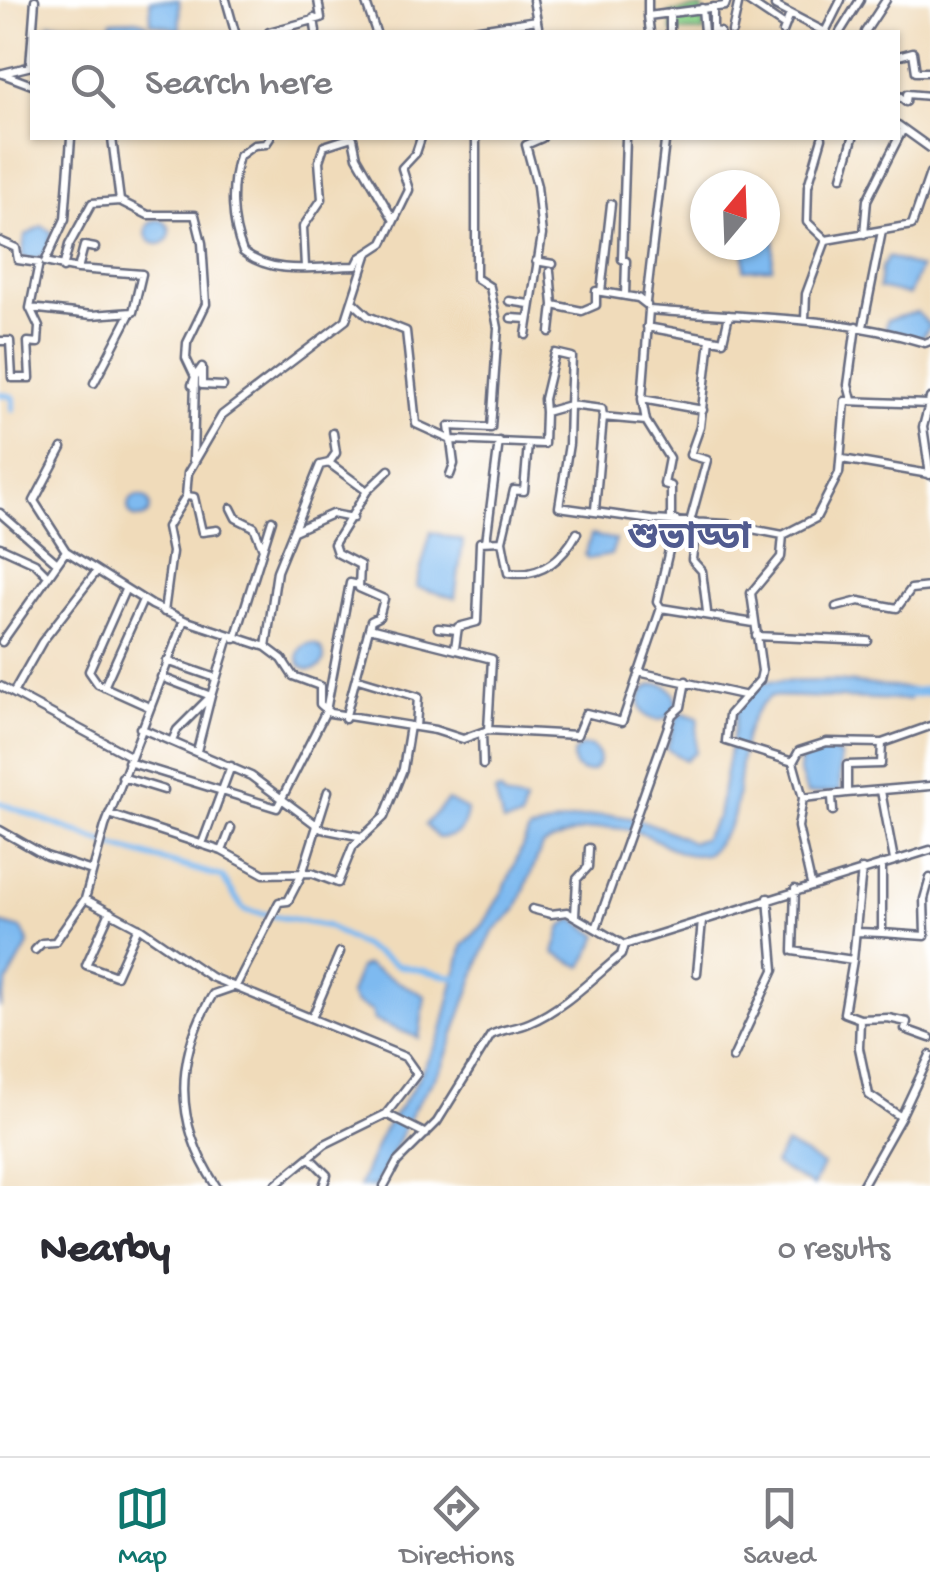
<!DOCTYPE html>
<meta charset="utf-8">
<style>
:root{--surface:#fff;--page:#f7f7f7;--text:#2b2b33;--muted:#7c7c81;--line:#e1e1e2;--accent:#0f766e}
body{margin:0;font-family:"Gochi Hand","Noto Sans Bengali",sans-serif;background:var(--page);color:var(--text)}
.compass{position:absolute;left:690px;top:170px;width:90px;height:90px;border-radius:50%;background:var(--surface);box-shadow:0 2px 8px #0004;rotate:19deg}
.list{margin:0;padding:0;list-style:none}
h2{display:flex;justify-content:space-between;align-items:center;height:130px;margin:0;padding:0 40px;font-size:42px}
h2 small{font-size:32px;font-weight:400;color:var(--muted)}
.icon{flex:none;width:55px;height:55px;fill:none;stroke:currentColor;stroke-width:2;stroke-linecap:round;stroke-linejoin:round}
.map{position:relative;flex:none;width:930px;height:1186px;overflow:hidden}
.search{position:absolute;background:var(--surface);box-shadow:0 2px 8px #0004;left:30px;right:30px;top:30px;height:110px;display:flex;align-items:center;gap:25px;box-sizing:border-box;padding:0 35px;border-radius:0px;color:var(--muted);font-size:38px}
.sheet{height:270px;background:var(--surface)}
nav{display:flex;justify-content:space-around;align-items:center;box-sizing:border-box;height:140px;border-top:2px solid var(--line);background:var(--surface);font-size:28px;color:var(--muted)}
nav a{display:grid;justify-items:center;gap:5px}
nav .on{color:var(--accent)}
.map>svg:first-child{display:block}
.green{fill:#92d68e;stroke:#568276;stroke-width:2.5}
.water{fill:#7ebaf0;stroke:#4c74a7;stroke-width:2.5}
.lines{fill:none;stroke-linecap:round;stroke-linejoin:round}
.canal{stroke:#7ebaf0;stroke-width:6}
.river{stroke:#7ebaf0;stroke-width:10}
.minor-casing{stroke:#666b7e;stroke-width:11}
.minor{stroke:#fff;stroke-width:6}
.labels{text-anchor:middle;stroke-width:8;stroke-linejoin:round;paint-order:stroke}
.quarter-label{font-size:38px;font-weight:bold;fill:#515b8f;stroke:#fff}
</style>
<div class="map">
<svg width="930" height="1186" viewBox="0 0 930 1186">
<rect width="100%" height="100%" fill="#fff"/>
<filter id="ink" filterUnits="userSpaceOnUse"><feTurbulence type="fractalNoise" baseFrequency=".01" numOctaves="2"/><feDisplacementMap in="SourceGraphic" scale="20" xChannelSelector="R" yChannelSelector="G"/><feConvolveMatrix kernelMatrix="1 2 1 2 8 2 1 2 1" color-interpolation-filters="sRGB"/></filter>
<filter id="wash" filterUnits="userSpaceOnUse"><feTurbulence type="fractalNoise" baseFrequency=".0048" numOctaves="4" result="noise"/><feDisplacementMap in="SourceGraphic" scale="40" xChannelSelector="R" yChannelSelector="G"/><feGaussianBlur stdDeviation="2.25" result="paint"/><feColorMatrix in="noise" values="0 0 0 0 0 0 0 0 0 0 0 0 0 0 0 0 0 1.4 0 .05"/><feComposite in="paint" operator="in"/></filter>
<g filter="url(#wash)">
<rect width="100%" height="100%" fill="#f0dbba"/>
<path class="green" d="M 702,8 L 704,32 L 672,32 L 670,13 Z"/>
<path class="water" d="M 150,0 L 179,0 L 180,30 L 151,23 Z
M 136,20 L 146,23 L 147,32 L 108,32 L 112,21 Z
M 50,23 L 94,25 L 99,32 L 47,32 Z
M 765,211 L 776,211 L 772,268 L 744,270 L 745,245 L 765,245 Z
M146 232a12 12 0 1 1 24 0a12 12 0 1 1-24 0Z
M 42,226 L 52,232 L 46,253 L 35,260 L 22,257 L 25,236 Z
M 888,257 L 920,268 L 909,295 L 879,288 L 881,269 Z
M 917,312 L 930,326 L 920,340 L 885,329 L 887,320 Z
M128 507a11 11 0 1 1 22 0a11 11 0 1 1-22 0Z
M 431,532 L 463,541 L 455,598 L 416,587 Z
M 591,535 L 616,540 L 611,555 L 588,559 L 585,555 Z
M298 657a13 13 0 1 1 26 0a13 13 0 1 1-26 0Z
M 835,681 L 913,689 L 909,700 L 771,696 C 735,723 744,773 734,813 C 731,828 719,841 709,853 C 681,861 667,843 643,834 C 609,821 572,831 542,846 L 516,910 L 493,932 L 483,952 L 443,1065 L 413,1110 L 376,1186 L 359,1186 L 382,1133 L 411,1091 L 441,1035 L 463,945 L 483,925 L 504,889 L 529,831 C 601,810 622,807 692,842 L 703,839 L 718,816 L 738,706 L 761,682 Z
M640 702a18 18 0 1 1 36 0a18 18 0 1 1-36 0Z
M 683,713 L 698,718 L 695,753 L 685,760 L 667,749 L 677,717 Z
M573 759a13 13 0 1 1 26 0a13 13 0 1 1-26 0Z
M 830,751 L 840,755 L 840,791 L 807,794 L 799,770 L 801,755 Z
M 500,791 L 504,797 L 525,802 L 521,819 L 503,823 L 495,792 Z
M 448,800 L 467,810 C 465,830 458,837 438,838 L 425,825 Z
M 573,919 L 599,936 L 582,967 L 554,953 L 562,926 Z
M 0,923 L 22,929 L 29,943 L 8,981 L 0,1008 Z
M 366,965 L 425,996 L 419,1038 L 374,1020 L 372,1011 L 355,1003 L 350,995 L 359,968 Z
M 786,1144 L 823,1165 L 813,1186 L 774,1164 Z"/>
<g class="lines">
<path class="canal" d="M 0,394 L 13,397 L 13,409
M 0,803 L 113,846 L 222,877 L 244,910 L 327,926 L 397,965 L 457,978"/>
<path class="river" d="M 902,694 L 930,691"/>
</g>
</g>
<g filter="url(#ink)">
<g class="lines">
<g class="minor-casing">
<path id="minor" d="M 226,0 L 235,32
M 365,0 L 376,32
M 533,0 L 539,32
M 648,0 L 648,16 L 725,6 L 727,0
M 746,0 L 785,26
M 779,0 L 775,6 L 825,32
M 713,7 L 713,31 L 720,32
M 702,8 L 704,32
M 670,13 L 670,32
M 648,16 L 650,32
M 314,18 L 316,32
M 269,32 L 321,18 L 318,0
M 460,32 L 537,20
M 732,32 L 739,0
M 783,32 L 790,14
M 825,32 L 841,0
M 840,32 L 860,0
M 865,32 L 886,0
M 898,56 L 913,52 L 916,72 L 930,72
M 30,66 L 35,0
M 0,73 L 32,85
M 3,73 L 32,66
M 898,95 L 906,102 L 907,94 L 930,96
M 898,125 L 930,148
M 112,138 L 120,201
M 270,138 L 266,144 L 254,145 L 239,156 C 230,187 231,222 243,252 C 275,277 318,266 356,266 L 360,258 L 383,243 L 409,190 L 402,168 L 416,153 L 421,138
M 353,138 L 357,157 L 393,219
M 822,138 L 808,186 L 807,222 L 826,240
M 842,177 L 853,138
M 864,234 L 867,200 L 903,129
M 0,241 L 16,248 L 18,260 L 39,263 L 30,308 L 39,327 L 38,343 L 28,342 L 30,378 L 12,378 L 10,341 L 0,341
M 536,261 L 553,264
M 45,262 L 65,219 L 71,138
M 45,262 L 78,269 L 84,246 L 95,248
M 305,267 L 303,227 L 322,199 L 319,161 L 324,146 L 349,138
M 63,268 L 69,245 L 92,203 L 120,201 L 148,215 L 195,215 L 202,243 L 206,304 L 187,343 L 186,358 L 195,377 L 192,385
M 601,292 L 611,204
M 625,296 L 626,261 L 622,259 L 626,138
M 509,301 L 529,304
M 646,302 L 665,142
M 355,304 L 368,316 L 406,331 L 416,424 L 451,440 L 544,444 L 545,412 L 570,405 L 572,357 L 555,353 L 544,399 L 545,412
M 553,305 L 582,311 L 596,305 L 596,291 L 638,298 L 647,305
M 30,308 L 92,315 L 133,312 L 142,274 L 78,269
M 511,318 L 527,319
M 805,319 L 806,294 L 826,240 L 912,225 L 930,173
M 647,327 L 723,341 L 729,315
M 863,327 L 882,231
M 550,332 L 553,305 L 550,271
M 526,335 L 542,235 L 537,186 L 526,145 L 542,138
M 94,383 L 129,316
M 642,399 L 703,410
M 852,400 L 848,385 L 856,326
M 929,404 L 923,427 L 930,475
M 646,421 L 669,458 L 664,484 L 671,486 L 671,520
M 62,448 L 34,501 L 66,551
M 842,459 L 929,474
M 193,460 L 195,377 L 202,367 L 202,385 L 223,386
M 329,463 L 367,491
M 450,475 L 454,464 L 449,426 L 491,428 L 498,328 L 490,287 L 476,278 L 476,138
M 186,496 L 188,473 L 222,415 L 346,320 L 367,255
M 231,508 L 236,518 L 254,527 L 263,549
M 595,510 L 603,417
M 0,513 L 56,562
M 690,522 L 707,460 L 690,455 L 700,427 L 710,339
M 696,522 L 692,560 L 702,571 L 707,612
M 294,531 L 332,514 L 353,518
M 783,535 L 726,524 L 652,520 L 559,507 L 569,444 L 570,405 L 602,409 L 603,417 L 646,421 L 642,399 L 649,310 C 742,318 835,315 925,343 L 930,341
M 502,541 L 508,573 C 541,578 562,560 577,533
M 486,542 L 499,441
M 0,547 L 35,563 L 48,576
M 125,590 L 89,671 L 98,684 L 149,707
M 836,607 L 859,601 L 897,608 L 911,589 L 930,587
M 661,608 L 657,602 L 676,520
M 164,612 L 172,552 L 167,527 L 186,496 L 194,497 L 202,532 L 217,530
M 369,628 L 492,659 L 488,730
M 438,628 L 457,630
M 756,636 L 868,641
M 235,639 L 272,520
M 2,642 L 66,551 L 152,605 L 184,620
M 266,647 L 277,571 L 320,465 L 329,463 L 336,453 L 333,433
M 455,648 L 458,627 L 477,622 L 480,542 L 502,541 L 514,490 L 524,491 L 528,444
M 167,661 L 216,678
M 638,672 L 743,695
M 161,677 L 211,696 L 197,751
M 358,679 L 418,697 L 416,727
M 0,686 L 130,756
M 104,687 L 143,600
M 13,693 L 42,642 L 97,571
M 345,719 L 371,621 L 379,617 L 384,599 L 359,588 L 360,565 L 337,553 L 334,544 L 367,491 L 389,470
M 140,728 L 251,776 L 322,829 L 363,837
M 482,732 L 483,765
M 172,741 L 177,730 L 211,696 L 229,637
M 128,762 L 277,808 L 326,711 L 350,583 L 359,585
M 793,762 L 726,741 L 729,715 L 760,680 L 762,671 L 751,593 L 781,557 L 783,535 L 816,518 L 839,473 L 845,401 L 929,404 L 930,398
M 122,777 L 164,790
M 881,791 L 894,860
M 847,793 L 930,786
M 832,797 L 833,811
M 803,798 L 847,793 L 847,765 L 881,764 L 882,743
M 109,814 L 222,851 L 231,828
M 0,830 L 46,856 L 92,871
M 202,844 L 231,766
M 222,851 L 264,874 L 312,873 L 338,883 L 353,846 L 384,817 L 403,769 L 410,726
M 811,884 L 798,827 L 803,798 L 793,762 L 799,751 L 827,742 L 882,743 L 930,726
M 795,889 L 793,951 L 853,960 L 844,1013 L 860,1019 L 859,1048 L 869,1095 L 901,1117 L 930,1055
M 532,909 L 551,914 L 567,912 L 624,945
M 110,912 L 86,965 L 116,976 L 138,927
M 575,916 L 577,879 L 588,867 L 589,848
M 597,926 L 672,715 L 681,707 L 686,681
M 858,932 L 882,933 L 882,864
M 882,933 L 925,936 L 924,899 L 930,878
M 35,950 L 42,943 L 55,942 L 85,899
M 853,960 L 862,869
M 697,973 L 702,921
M 312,1018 L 340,952
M 860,1019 L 888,1018 L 907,1022 L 905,1029 L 930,1038
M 733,1058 L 774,970 L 768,898
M 386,1114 L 426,1134
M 310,1158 L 327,1175 L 323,1186
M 216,1186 C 174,1122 174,1059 213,994 L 236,986 L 279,902 L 288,901 L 302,874 L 328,791
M 274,1186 L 325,1144 L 386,1114 L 417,1074 L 405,1057 L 211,977 L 141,929 L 85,899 L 105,826 L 184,620 L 266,647 L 282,659 L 293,676 L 320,686 L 320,704 L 330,713 L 435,730 L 463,739 L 488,730 L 577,735 L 586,713 L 622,722 L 661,608 L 754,623
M 384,1186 L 397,1162 L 437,1122 L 491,1035 C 504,1028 516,1029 529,1023 C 563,1009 593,978 621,955 L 624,945 L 930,850
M 862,1186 L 901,1117"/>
</g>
<use href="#minor" class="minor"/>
</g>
</g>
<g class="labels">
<g class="quarter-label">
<text x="689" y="548">শুভাড্ডা</text>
</g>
</g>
</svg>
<svg class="compass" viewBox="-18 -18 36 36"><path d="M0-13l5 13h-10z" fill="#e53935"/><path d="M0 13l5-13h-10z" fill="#7c7c81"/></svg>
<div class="search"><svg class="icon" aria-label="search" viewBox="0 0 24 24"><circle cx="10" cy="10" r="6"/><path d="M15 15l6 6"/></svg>Search here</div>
</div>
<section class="sheet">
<h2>Nearby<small>0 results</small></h2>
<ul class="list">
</ul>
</section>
<nav>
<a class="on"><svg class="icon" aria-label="map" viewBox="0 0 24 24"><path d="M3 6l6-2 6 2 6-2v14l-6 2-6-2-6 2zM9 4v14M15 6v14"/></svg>Map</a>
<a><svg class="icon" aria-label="directions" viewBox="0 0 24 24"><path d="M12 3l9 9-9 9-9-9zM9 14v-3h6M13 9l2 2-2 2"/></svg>Directions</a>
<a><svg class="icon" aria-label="saved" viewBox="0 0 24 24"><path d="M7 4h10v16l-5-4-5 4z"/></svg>Saved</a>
</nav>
